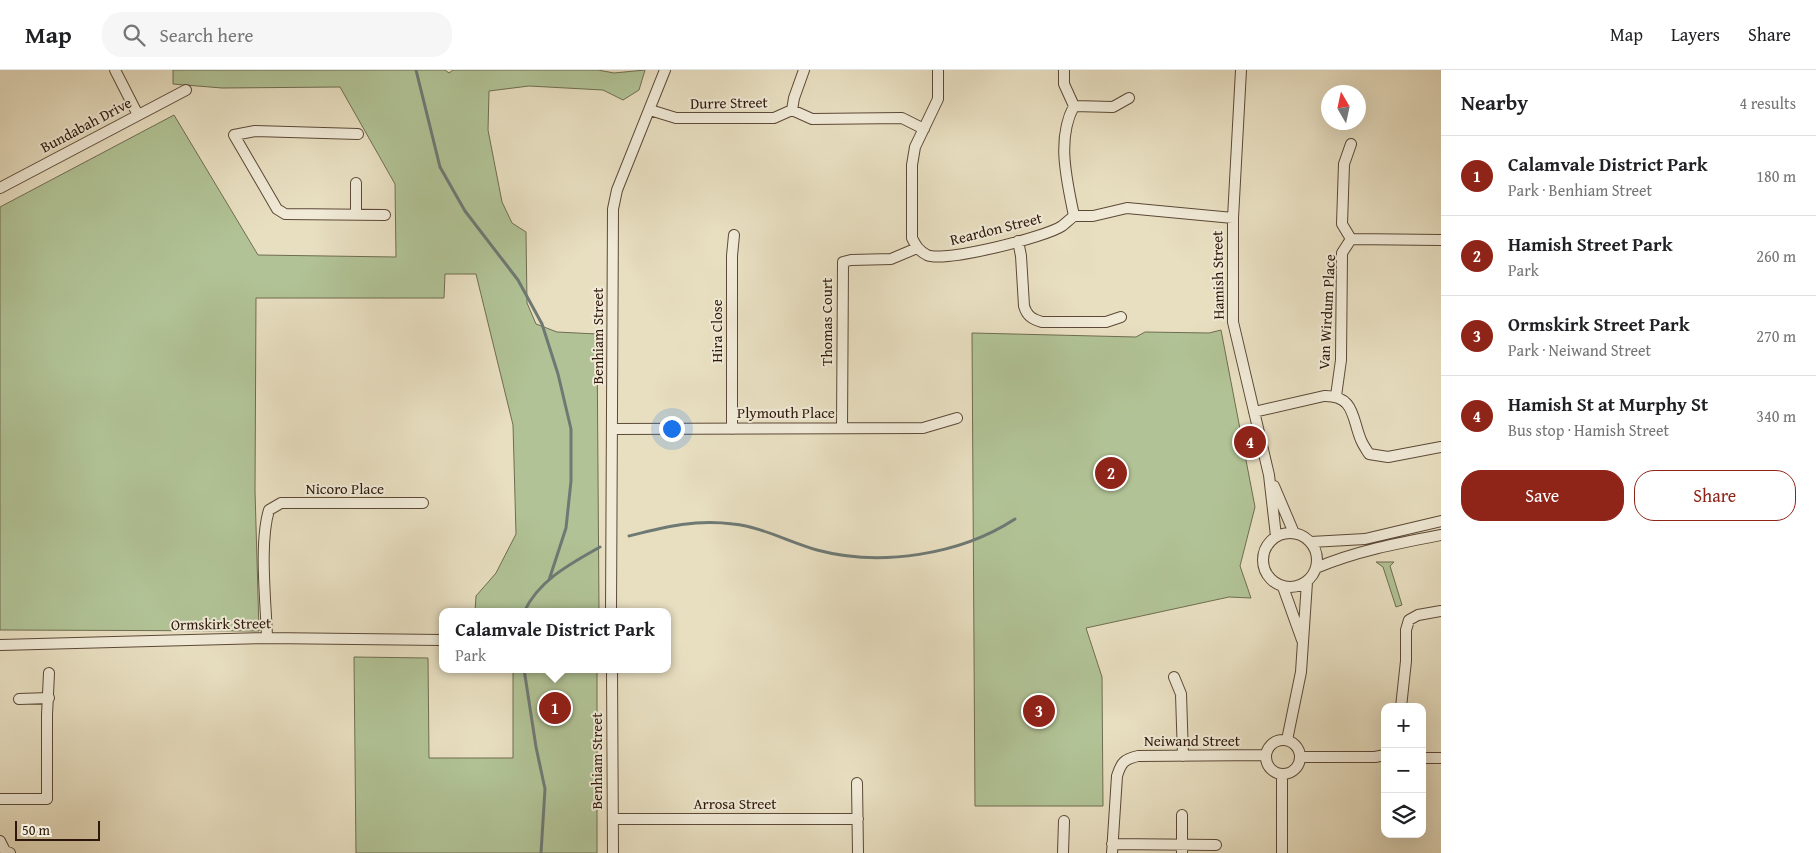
<!DOCTYPE html>
<meta charset="utf-8">
<style>
:root{--surface:#fff;--page:#f6f6f6;--text:#202124;--muted:#757577;--line:#e0e0e0;--accent:#8f2418}
body{margin:0;font-family:"Gentium Book Plus",serif;background:var(--page);color:var(--text)}
.controls{position:absolute;right:15px;bottom:15px;display:grid;overflow:hidden;border-radius:10px;box-shadow:0 5px 20px #0002}
.controls button{width:45px;height:45px;display:grid;place-items:center;padding:0;border:0;border-bottom:1px solid var(--line);background:var(--surface);color:var(--text);font:25px sans-serif}
.compass{position:absolute;left:1321px;top:15px;width:45px;height:45px;border-radius:50%;background:var(--surface);box-shadow:0 5px 20px #0002;rotate:351deg}
.scale{position:absolute;left:15px;bottom:12px;width:85px;box-sizing:border-box;padding-left:5px;border:2px solid #2d1709;border-top:0;font-size:14px;line-height:18px;white-space:nowrap;color:#2d1709;-webkit-text-stroke:4px #f0ead7;paint-order:stroke}
.you{position:absolute;left:671px;top:358px;width:18px;height:18px;margin:-12px;border:4px solid #fff;border-radius:50%;background:#1a73e8;box-shadow:0 0 0 8px #1a73e833}
.badge{display:grid;place-items:center;width:32px;height:32px;border-radius:50%;background:var(--accent);color:#fff;font-size:16px;font-weight:700}
.pin{position:absolute;translate:-50% -50%;border:2px solid #fff;box-shadow:0 1px 5px #0006}
.popup{position:absolute;left:439px;top:538px;width:232px;height:65px;box-sizing:border-box;display:grid;place-content:center;border-radius:10px;background:var(--surface);filter:drop-shadow(0 1px 4px #0005);font-size:16px;white-space:nowrap;color:var(--muted)}
.popup b{font-size:19px;color:var(--text)}
.popup::after{content:'';position:absolute;left:50%;top:100%;margin-left:-10px;border:10px solid transparent;border-top-color:var(--surface)}
.list{margin:0;padding:0;list-style:none}
h2{display:flex;justify-content:space-between;align-items:center;height:65px;margin:0;padding:0 20px;font-size:21px}
h2 small{font-size:16px;font-weight:400;color:var(--muted)}
.list li{display:grid;grid-template-columns:32px 1fr auto;gap:15px;align-items:center;box-sizing:border-box;height:80px;padding:0 20px;border-top:1px solid var(--line)}
.list b{display:block;font-size:19px;white-space:nowrap}
.list p{margin:0;font-size:16px;white-space:nowrap;color:var(--muted)}
.list em{font-size:16px;font-style:normal;color:var(--muted)}
.actions{display:flex;gap:10px;padding:15px 20px}
.actions a{flex:1;padding:11px 0;border:1px solid var(--accent);border-radius:20px;text-align:center;font-size:18px;color:var(--accent)}
.actions .main{background:var(--accent);color:#fff}
.icon{flex:none;width:28px;height:28px;fill:none;stroke:currentColor;stroke-width:2;stroke-linecap:round;stroke-linejoin:round}
.map{position:relative;flex:none;width:1441px;height:783px;overflow:hidden}
header{display:flex;align-items:center;gap:30px;box-sizing:border-box;height:70px;padding:0 25px;background:var(--surface);border-bottom:1px solid var(--line)}
header strong{font-size:24px}
nav{display:flex;gap:28px;margin-inline-start:auto;font-size:18px}
.search{width:350px;height:45px;background:var(--page);display:flex;align-items:center;gap:12px;box-sizing:border-box;padding:0 18px;border-radius:20px;color:var(--muted);font-size:19px}
main{display:flex}
aside{flex:1;background:var(--surface)}
.map>svg:first-child{display:block}
.green{fill:#b1c396;stroke:#6f6d50}
.lines{fill:none;stroke-linecap:round;stroke-linejoin:round}
.stream{stroke:#6e7974;stroke-width:3}
.street-casing{stroke:#5c4937;stroke-width:12}
.street{stroke:#f0ead7;stroke-width:10}
.labels{text-anchor:middle;stroke-width:4;stroke-linejoin:round;paint-order:stroke}
.street-label{font-size:15px;fill:#2d1709;stroke:#f0ead7}
</style>
<header>
<strong>Map</strong>
<div class="search"><svg class="icon" aria-label="search" viewBox="0 0 24 24"><circle cx="10" cy="10" r="6"/><path d="M15 15l6 6"/></svg>Search here</div>
<nav><a>Map</a><a>Layers</a><a>Share</a></nav>
</header>
<main>
<div class="map">
<svg width="1441" height="783" viewBox="0 0 1441 783">
<rect width="100%" height="100%" fill="#e8dfc1"/>
<filter id="stains"><feTurbulence type="fractalNoise" baseFrequency=".004" numOctaves="4"/><feColorMatrix values="0 0 0 0 .2 0 0 0 0 .09 0 0 0 0 .02 0 0 0 .5 -.17"/></filter>
<radialGradient id="worn" r=".72"><stop offset=".6" stop-color="#630" stop-opacity="0"/><stop offset="1" stop-color="#630" stop-opacity=".3"/></radialGradient>
<path class="green" d="M 173,0 L 445,0 L 449,3 L 453,0 L 598,0 L 614,3 L 645,0 L 639,20 L 623,30 L 603,20 L 529,16 L 489,21 L 488,60 L 502,132 L 512,153 L 526,162 L 527,233 L 536,254 L 557,262 L 597,264 L 599,542 L 475,542 L 476,526 L 496,503 L 516,464 L 513,355 L 476,204 L 445,204 L 444,228 L 256,228 L 255,420 L 259,561 L 0,560 L 0,137 L 174,45 L 258,185 L 396,187 L 395,114 L 340,17 L 222,18 L 173,14 Z
M 1221,260 L 1255,437 L 1240,496 L 1251,528 L 1229,527 L 1086,558 L 1102,607 L 1103,736 L 975,736 L 972,263 L 1136,267 L 1145,262 L 1209,263 Z
M 1376,492 L 1394,492 L 1390,496 L 1402,535 L 1396,537 L 1383,497 Z
M 354,587 L 428,588 L 429,688 L 513,688 L 513,599 L 597,599 L 597,783 L 356,783 Z"/>
<g class="lines">
<path class="stream" d="M 416,0 L 440,97 L 465,141 L 518,210 L 542,254 L 558,304 L 571,359 L 571,411 L 566,458 L 549,510
M 629,466 C 665,457 695,449 733,454 C 762,457 789,472 817,480 C 880,497 960,485 1015,449
M 524,542 C 539,510 570,494 600,477
M 524,599 L 536,677 L 545,719 L 541,783"/>
<g class="street-casing">
<path id="street" d="M 115,0 L 138,45
M 938,0 L 938,29 L 915,77 L 912,95 L 912,168 C 916,176 919,181 927,185 C 944,193 1046,167 1062,156 C 1066,153 1070,149 1074,146 L 1093,146 L 1127,138 L 1233,148
M 1064,0 L 1064,14 L 1074,36 C 1056,69 1067,111 1074,146
M 1241,0 L 1233,148 L 1233,252 L 1269,405 L 1276,466
M 1074,36 L 1113,37 L 1129,28
M 650,40 L 676,48 L 774,48 L 792,40 L 812,49 L 902,48 L 924,59
M 792,40 L 794,28 L 804,0
M 358,64 L 255,61 L 234,65 L 277,139 L 285,144 L 385,145
M 356,113 L 356,145
M 0,118 L 186,20
M 1351,169 L 1441,170
M 1018,171 L 1021,186 L 1024,236 C 1027,246 1032,249 1042,252 L 1106,252 L 1121,247
M 1336,326 L 1341,290 L 1342,183 L 1351,169 L 1342,154 L 1344,94 L 1351,74
M 1254,342 L 1324,326 C 1355,325 1352,349 1361,370 C 1363,375 1366,379 1369,384 L 1388,387 L 1441,377
M 842,358 L 843,192 L 851,190 L 891,189 L 917,178
M 613,359 L 923,358 L 957,348
M 732,359 L 732,186 L 734,165
M 1274,416 L 1294,463
M1263 490a27 27 0 1 1 54 0a27 27 0 1 1-54 0Z
M 1311,472 L 1365,469 L 1441,451
M 1316,498 C 1356,481 1399,473 1441,465
M 1283,517 L 1302,570
M 611,542 L 613,139 L 617,120 L 665,0
M 267,568 C 266,532 259,473 269,440 L 281,433 L 423,433
M 0,575 L 267,568 L 442,570
M 612,599 L 613,783
M 1174,607 L 1181,624 L 1183,686
M 19,629 L 49,628
M 1401,637 L 1406,591 L 1406,560 L 1409,550 L 1418,545 L 1441,541
M 1287,670 L 1301,602 L 1307,512
M1266 687a17 17 0 1 1 34 0a17 17 0 1 1-34 0Z
M 1300,687 L 1375,687 L 1385,685
M 1422,688 L 1441,688
M 857,713 L 858,783
M 0,729 L 47,729 L 47,645 L 49,603
M 613,749 L 858,749
M 0,771 L 5,781 L 10,783
M 1112,774 L 1216,775
M 1063,783 L 1064,751
M 1112,783 L 1117,706 C 1121,693 1124,689 1138,686 L 1266,685
M 1182,783 L 1182,745
M 1282,783 L 1282,704"/>
</g>
<use href="#street" class="street"/>
</g>
<g class="labels">
<g class="street-label">
<text transform="translate(729 33) rotate(-1)" y="5">Durre Street</text>
<text transform="translate(86 55) rotate(-28)" y="5">Bundabah Drive</text>
<text transform="translate(996 159) rotate(-14)" y="5">Reardon Street</text>
<text transform="translate(1218 205) rotate(-91)" y="5">Hamish Street</text>
<text transform="translate(1327 242) rotate(-87)" y="5">Van Wirdum Place</text>
<text transform="translate(827 252) rotate(-90)" y="5">Thomas Court</text>
<text transform="translate(717 261) rotate(-90)" y="5">Hira Close</text>
<text transform="translate(598 266) rotate(-90)" y="5">Benhiam Street</text>
<text x="786" y="348">Plymouth Place</text>
<text x="345" y="424">Nicoro Place</text>
<text transform="translate(221 554) rotate(-1)" y="5">Ormskirk Street</text>
<text x="1192" y="676">Neiwand Street</text>
<text transform="translate(597 691) rotate(-90)" y="5">Benhiam Street</text>
<text x="735" y="739">Arrosa Street</text>
</g>
</g>
<rect width="100%" height="100%" filter="url(#stains)"/>
<rect width="100%" height="100%" fill="url(#worn)"/>
</svg>
<div class="controls">
<button>+</button>
<button>−</button>
<button><svg class="icon" aria-label="layers" viewBox="0 0 24 24"><path d="M12 4l9 5-9 5-9-5zM3 14l9 5 9-5"/></svg></button>
</div>
<svg class="compass" viewBox="-18 -18 36 36"><path d="M0-13l5 13h-10z" fill="#e53935"/><path d="M0 13l5-13h-10z" fill="#757577"/></svg>
<div class="scale">50 m</div>
<div class="you"></div>
<div class="pin badge" style="left:555px;top:638px">1</div>
<div class="popup"><b>Calamvale District Park</b>Park</div>
<div class="pin badge" style="left:1111px;top:403px">2</div>
<div class="pin badge" style="left:1039px;top:641px">3</div>
<div class="pin badge" style="left:1250px;top:372px">4</div>
</div>
<aside>
<h2>Nearby<small>4 results</small></h2>
<ul class="list">
<li><span class="badge">1</span><div><b>Calamvale District Park</b><p>Park · Benhiam Street</p></div><em>180 m</em></li>
<li><span class="badge">2</span><div><b>Hamish Street Park</b><p>Park</p></div><em>260 m</em></li>
<li><span class="badge">3</span><div><b>Ormskirk Street Park</b><p>Park · Neiwand Street</p></div><em>270 m</em></li>
<li><span class="badge">4</span><div><b>Hamish St at Murphy St</b><p>Bus stop · Hamish Street</p></div><em>340 m</em></li>
</ul>
<div class="actions"><a class="main">Save</a><a>Share</a></div>
</aside>
</main>
